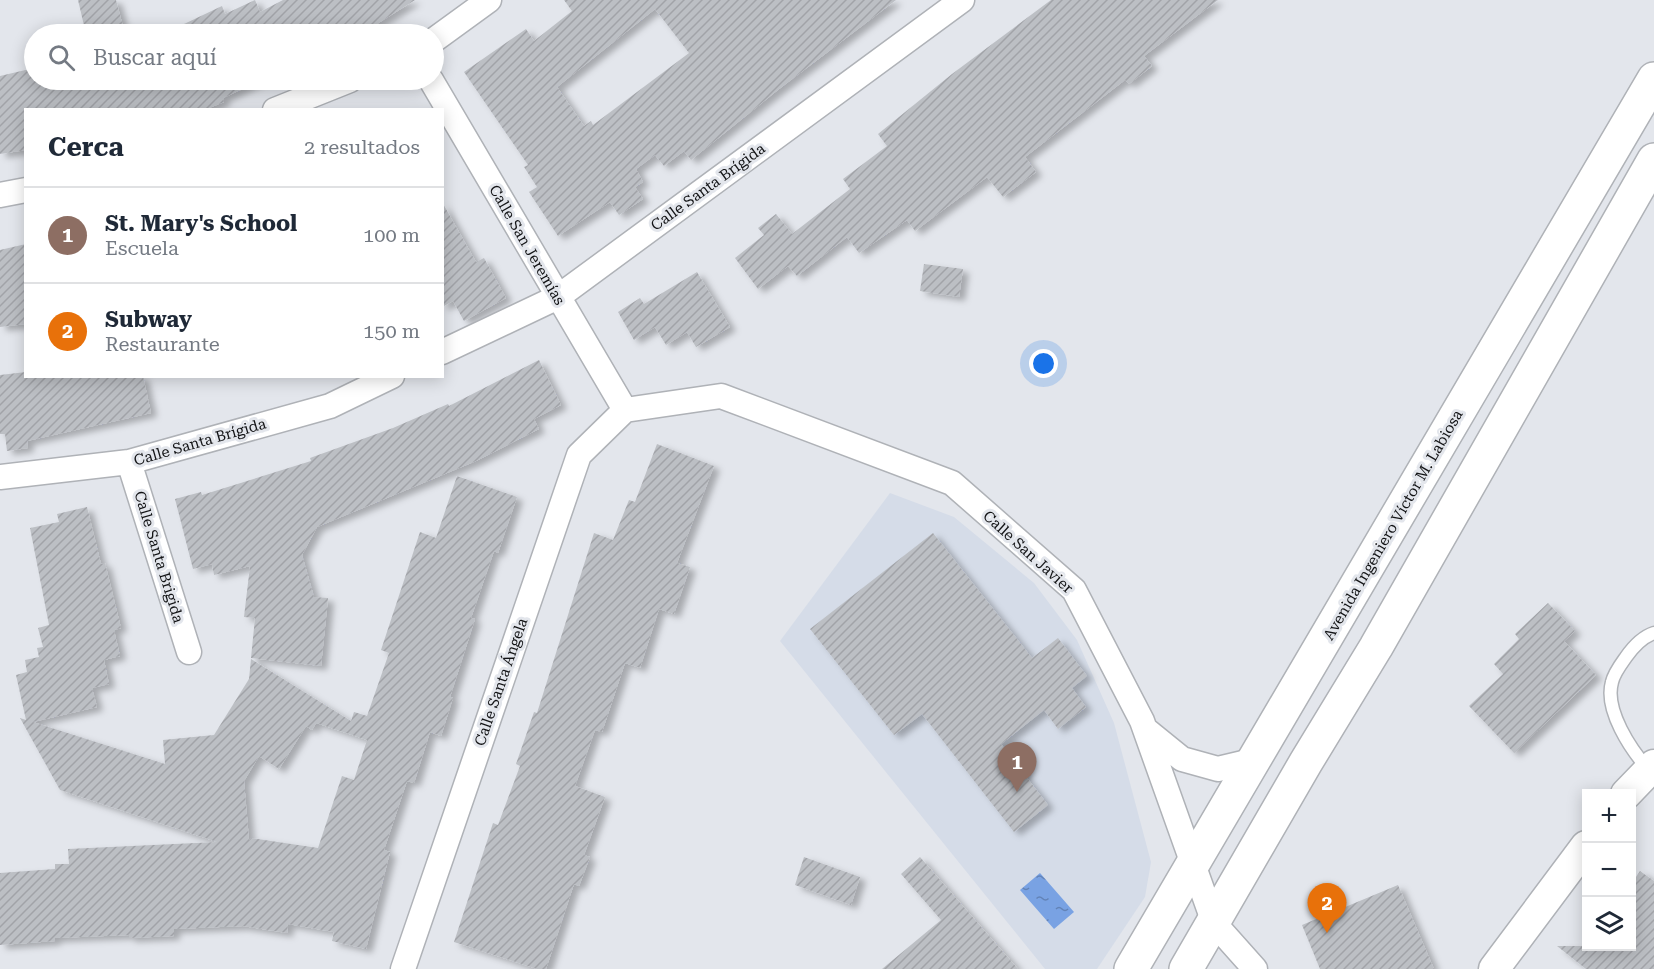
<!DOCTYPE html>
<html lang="es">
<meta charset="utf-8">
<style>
:root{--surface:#fff;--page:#f6f6f7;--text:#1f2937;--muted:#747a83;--line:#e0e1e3;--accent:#0f766e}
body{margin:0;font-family:"Roboto Serif",serif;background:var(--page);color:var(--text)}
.controls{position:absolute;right:18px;bottom:18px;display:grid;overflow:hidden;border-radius:0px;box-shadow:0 3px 15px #0003}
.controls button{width:54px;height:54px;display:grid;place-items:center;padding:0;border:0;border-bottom:2px solid var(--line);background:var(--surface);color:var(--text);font:30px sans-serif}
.you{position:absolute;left:1044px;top:364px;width:21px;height:21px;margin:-15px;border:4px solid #fff;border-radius:50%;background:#1a73e8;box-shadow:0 0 0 9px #1a73e833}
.badge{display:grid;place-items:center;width:39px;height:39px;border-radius:50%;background:var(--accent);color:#fff;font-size:20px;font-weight:700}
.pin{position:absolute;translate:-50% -50px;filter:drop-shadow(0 2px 3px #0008)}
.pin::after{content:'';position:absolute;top:32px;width:21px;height:18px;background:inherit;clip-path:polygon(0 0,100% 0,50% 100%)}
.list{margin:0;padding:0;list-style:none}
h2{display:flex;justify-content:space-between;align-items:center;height:78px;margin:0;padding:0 24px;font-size:26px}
h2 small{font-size:20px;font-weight:400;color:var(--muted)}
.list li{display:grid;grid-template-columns:39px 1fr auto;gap:18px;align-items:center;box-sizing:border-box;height:96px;padding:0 24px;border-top:2px solid var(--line)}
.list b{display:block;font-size:22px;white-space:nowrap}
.list p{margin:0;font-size:20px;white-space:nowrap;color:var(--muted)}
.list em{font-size:20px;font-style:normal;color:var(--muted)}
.icon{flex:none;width:33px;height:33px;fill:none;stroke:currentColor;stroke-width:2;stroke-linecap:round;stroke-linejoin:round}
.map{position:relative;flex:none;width:1654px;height:969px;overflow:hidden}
.search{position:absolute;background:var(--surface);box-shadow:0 3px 15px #0003;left:24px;top:24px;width:420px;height:66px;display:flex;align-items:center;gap:15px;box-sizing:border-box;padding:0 21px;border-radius:33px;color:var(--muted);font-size:22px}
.panel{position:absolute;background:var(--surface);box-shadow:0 3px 15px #0003;left:24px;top:108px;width:420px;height:270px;border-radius:0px}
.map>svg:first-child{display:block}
.built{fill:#d5dce8}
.water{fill:url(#water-ripples)}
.building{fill:url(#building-hatch);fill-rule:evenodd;filter:url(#shadow)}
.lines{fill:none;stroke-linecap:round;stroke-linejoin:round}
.service-casing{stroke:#afb2b7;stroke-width:15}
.minor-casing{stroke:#afb2b7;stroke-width:27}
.tertiary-casing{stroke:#afb2b7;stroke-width:33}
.secondary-casing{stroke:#afb2b7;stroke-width:36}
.service{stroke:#fff;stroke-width:12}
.minor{stroke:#fff;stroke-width:24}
.tertiary{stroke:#fff;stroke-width:30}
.secondary{stroke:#fff;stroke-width:33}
.labels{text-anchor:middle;stroke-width:6;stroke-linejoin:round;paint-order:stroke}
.street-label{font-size:15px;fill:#121315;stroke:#e3e6ec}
</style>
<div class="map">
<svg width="1654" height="969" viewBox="0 0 1654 969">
<defs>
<pattern id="water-ripples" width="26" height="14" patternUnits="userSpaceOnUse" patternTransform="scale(1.5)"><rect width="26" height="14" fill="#79a2e3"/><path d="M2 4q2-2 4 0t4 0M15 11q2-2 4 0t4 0" fill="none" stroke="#6283b7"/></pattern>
<pattern id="building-hatch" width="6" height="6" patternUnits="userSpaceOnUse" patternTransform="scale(1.5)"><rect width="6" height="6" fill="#bcbfc4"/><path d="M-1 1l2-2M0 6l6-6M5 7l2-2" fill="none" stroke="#a1a3a8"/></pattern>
<filter id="shadow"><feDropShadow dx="6" dy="4" stdDeviation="3" flood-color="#0004"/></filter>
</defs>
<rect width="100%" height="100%" fill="#e3e6ec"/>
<path class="built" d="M 890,493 L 954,517 L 1034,583 L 1077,640 L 1114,723 L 1151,862 L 1145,897 L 1097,969 L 1045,969 L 780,641 Z"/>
<path class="water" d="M 1040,873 L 1074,912 L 1054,929 L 1020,890 Z"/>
<path class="building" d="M 78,0 L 116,0 L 125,34 L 86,34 Z
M 255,0 L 260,12 L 283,0 L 415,0 L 361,34 L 163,34 L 222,6 L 225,14 Z
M 564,0 L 896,0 L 779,89 L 691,160 L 684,151 L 664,166 L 655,155 L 636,169 L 643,182 L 635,187 L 643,199 L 619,215 L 610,202 L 558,236 L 529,192 L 537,187 L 524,167 L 528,165 L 464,72 L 526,29 L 534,41 L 572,11 ZM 655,9 L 689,53 L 593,125 L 591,121 L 584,126 L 557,87 Z
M 1051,0 L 1218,0 L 1144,56 L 1152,66 L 1129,84 L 1125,80 L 1025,157 L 1036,172 L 1003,197 L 987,177 L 915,231 L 907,220 L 859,253 L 847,237 L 797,276 L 788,266 L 758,289 L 735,258 L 764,235 L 758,228 L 776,214 L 792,234 L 850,189 L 843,179 L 887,146 L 878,134 L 952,74 Z
M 34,68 L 34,80 L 125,80 L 127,88 L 149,80 L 262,80 L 223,98 L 224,102 L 204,110 L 26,110 L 26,150 L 0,154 L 0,76 Z
M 442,202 L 476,262 L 484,258 L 506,298 L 464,321 L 453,301 L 442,307 Z
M 26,244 L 26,324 L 0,327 L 0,250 Z
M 924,264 L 963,269 L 959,297 L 920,291 Z
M 697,272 L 730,327 L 696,347 L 687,332 L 666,345 L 655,327 L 634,340 L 618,312 L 640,298 L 644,304 Z
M 539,360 L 561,405 L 534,419 L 539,429 L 476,461 L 317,527 L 302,555 L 314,597 L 328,598 L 321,666 L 251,658 L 255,618 L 244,617 L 250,566 L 214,575 L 212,564 L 193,569 L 175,499 L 201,492 L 202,495 L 311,461 L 310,458 L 393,428 L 448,404 L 449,406 Z
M 26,372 L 26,376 L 143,376 L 151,413 L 27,441 L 28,448 L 7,451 L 5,434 L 0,434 L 0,375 Z
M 657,444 L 714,466 L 677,563 L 690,567 L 674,614 L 659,609 L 640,668 L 625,663 L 602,732 L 595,730 L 575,786 L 605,797 L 584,855 L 590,857 L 579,886 L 574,884 L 546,969 L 537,969 L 454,942 L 493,823 L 498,825 L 520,766 L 516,764 L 534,712 L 537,713 L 594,533 L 613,540 L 629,500 L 635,502 Z
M 457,476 L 517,497 L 498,553 L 494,551 L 471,618 L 475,619 L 450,697 L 453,698 L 441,736 L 430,732 L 414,783 L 407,781 L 384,850 L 390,852 L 366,949 L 332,941 L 334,932 L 288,924 L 287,933 L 243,926 L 174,929 L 174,936 L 129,938 L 129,935 L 55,938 L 55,941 L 0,945 L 0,873 L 55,869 L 55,864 L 69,864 L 68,849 L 217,842 L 60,790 L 20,718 L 26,720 L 16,675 L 27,672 L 25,660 L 39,657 L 37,648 L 43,647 L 38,628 L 49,625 L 30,528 L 59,522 L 57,514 L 87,507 L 101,564 L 105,563 L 121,628 L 114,630 L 120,656 L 104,660 L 109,684 L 92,688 L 97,707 L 33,722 L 165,764 L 163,740 L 214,735 L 249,679 L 251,659 L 351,721 L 354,712 L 367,716 L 389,653 L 381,650 L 420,532 L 436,538 ZM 316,723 L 367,740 L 354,780 L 342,776 L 318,848 L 251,838 L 249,840 L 244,781 L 259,756 L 279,769 L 306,726 L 312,730 Z
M 933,533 L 1032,658 L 1058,638 L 1087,676 L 1072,688 L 1086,707 L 1058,729 L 1044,710 L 1001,744 L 1048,805 L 1014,832 L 922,714 L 894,735 L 810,629 Z
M 1548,603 L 1575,631 L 1564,641 L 1596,675 L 1514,753 L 1469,706 L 1503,674 L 1494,664 L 1519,639 L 1515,634 Z
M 804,857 L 860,877 L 851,905 L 795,885 Z
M 920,857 L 1018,969 L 882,969 L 941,920 L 901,874 Z
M 1640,871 L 1654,881 L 1654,969 L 1586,969 L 1557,946 L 1632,946 L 1632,883 Z
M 1398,885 L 1434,969 L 1320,969 L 1302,925 Z"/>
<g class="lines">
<g class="service-casing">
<path id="service" d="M 1649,770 C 1631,750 1604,710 1612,682 C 1614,673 1621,664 1626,657 C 1633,647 1642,637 1654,633"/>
</g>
<g class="minor-casing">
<path id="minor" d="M 434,40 L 489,0
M 431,80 L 625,410
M 275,110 L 350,80
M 0,195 L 26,190
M 442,352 L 558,297 L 962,0
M 625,410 L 721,396 L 952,483 L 1074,590 L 1142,721 L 1214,923 L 1255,969
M 129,462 L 189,652
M 0,477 L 129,462 L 330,406 L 392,376
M 1145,729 L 1182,759 L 1218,769 L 1256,760
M 403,969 L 579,455 L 625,410"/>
</g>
<g class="tertiary-casing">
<path id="tertiary" d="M 1626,794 L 1654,765
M 1494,969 L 1586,846"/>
</g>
<g class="secondary-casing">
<path id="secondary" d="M 1131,969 L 1654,79
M 1186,969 L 1306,762 L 1376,647 L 1654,160"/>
</g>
<use href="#service" class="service"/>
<use href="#minor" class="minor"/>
<use href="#tertiary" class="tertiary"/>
<use href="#secondary" class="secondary"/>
</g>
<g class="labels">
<g class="street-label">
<text transform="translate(708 187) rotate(-36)" y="5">Calle Santa Brígida</text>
<text transform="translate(527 245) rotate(60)" y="5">Calle San Jeremías</text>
<text transform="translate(200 442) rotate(-16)" y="5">Calle Santa Brígida</text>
<text transform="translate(1393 525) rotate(-60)" y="5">Avenida Ingeniero Víctor M. Labiosa</text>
<text transform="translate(1028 552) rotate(42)" y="5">Calle San Javier</text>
<text transform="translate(159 557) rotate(73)" y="5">Calle Santa Brigida</text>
<text transform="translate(501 682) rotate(-71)" y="5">Calle Santa Ángela</text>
</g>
</g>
</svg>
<div class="controls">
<button>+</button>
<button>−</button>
<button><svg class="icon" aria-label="layers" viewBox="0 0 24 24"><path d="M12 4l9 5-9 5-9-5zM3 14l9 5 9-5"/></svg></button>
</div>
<div class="you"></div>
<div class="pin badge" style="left:1017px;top:792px;background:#8d6e63">1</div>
<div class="pin badge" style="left:1327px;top:933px;background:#e8710a">2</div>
<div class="search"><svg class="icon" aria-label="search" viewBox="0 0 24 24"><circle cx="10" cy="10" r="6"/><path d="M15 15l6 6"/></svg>Buscar aquí</div>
<section class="panel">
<h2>Cerca<small>2 resultados</small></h2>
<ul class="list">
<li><span class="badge" style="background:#8d6e63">1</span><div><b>St. Mary's School</b><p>Escuela</p></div><em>100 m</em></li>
<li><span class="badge" style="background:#e8710a">2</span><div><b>Subway</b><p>Restaurante</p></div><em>150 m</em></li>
</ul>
</section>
</div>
